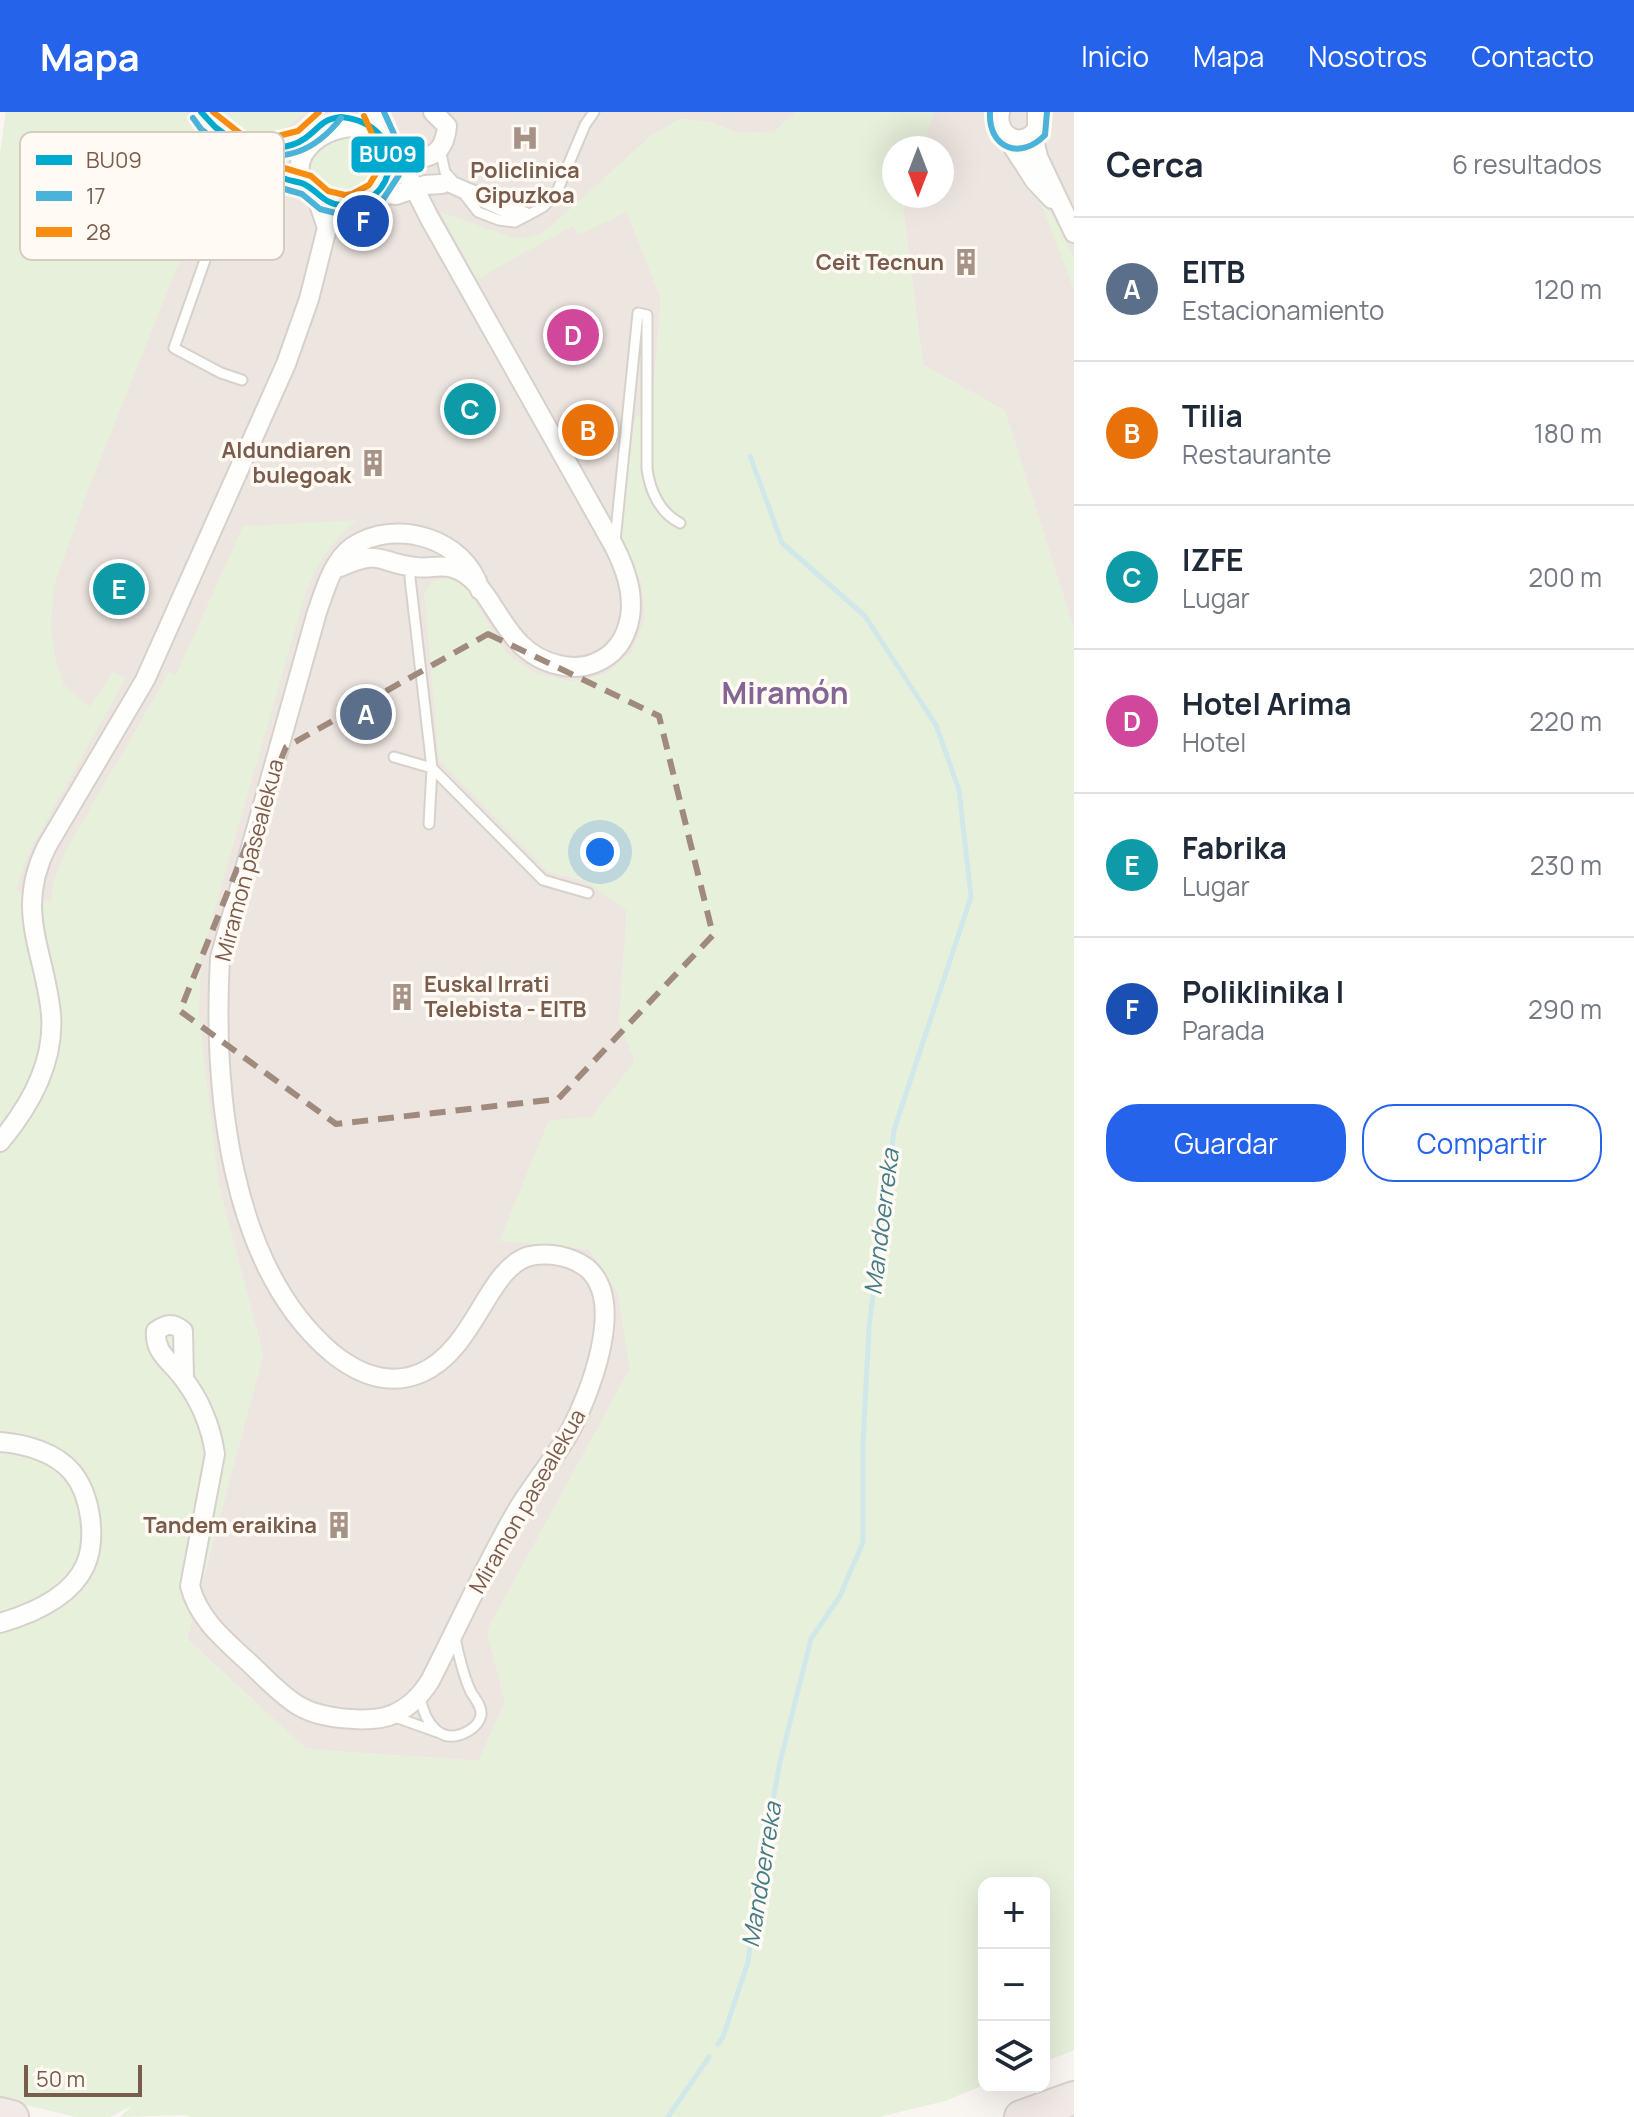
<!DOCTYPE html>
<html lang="es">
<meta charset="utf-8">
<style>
:root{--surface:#fff;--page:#f6f6f7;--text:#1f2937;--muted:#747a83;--line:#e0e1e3;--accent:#2563eb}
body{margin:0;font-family:Manrope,sans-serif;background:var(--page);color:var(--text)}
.controls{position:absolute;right:24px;bottom:24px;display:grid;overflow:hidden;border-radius:16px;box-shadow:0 8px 32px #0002}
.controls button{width:72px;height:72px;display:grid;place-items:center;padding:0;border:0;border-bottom:2px solid var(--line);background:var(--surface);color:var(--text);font:40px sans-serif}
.compass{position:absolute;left:882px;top:24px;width:72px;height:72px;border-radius:50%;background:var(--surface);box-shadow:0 8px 32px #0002;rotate:180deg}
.scale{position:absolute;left:24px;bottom:20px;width:118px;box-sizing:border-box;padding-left:8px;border:4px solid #7a5c4d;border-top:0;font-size:22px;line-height:28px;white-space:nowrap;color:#7a5c4d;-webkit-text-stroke:6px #fffaf3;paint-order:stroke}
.you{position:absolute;left:600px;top:740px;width:28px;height:28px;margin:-20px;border:6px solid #fff;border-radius:50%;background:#1a73e8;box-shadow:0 0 0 12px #1a73e833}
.badge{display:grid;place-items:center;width:52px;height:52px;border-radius:50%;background:var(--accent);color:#fff;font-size:26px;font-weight:700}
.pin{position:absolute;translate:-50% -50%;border:4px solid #fff;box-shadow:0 2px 8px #0006}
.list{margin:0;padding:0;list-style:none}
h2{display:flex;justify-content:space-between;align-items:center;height:104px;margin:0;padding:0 32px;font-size:34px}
h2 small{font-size:26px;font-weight:400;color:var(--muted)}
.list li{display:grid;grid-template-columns:52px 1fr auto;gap:24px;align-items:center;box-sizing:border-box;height:144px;padding:0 32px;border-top:2px solid var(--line)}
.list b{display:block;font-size:30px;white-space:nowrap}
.list p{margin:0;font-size:26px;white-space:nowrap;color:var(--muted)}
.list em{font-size:26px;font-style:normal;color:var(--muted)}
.actions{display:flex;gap:16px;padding:24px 32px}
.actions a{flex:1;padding:18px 0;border:2px solid var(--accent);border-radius:32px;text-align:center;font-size:28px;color:var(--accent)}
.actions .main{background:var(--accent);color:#fff}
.icon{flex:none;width:44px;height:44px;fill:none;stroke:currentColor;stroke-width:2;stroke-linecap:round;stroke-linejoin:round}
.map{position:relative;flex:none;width:1074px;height:2005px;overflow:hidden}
header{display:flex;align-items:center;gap:48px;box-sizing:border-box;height:112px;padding:0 40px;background:var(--accent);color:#fff}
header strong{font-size:38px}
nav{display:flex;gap:44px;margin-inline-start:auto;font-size:28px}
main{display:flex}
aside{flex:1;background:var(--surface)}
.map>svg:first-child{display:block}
.industrial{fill:#ede5e0}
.green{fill:#e7f0db}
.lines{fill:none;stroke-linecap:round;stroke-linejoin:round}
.stream{stroke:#d0e8ea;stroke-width:5}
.service-casing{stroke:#d7d1cb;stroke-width:13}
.minor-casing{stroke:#d7d1cb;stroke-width:22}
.motorway-casing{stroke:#dad1cc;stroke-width:36}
.service{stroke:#fefefd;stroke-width:9}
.minor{stroke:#fefefd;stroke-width:18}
.motorway{stroke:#f2eae7;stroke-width:32}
.bus-1-casing{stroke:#fffaf3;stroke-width:12}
.bus-2-casing{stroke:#fffaf3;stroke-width:12}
.bus-3-casing{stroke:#fffaf3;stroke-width:12}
.bus-1{stroke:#00a9ce;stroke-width:6}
.bus-2{stroke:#49b3da;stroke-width:6}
.bus-3{stroke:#f78d10;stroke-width:6}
.marked{fill:none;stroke:#9f8a7d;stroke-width:6;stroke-dasharray:16 10;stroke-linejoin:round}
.labels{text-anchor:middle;stroke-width:7;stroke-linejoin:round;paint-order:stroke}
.poi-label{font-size:22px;font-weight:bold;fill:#7a5c4d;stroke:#fffaf3;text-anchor:end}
.street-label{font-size:22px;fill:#7a5c4d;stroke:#fffaf3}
.water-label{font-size:24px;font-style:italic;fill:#437c86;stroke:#fffaf3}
.district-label{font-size:30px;font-weight:bold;fill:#846695;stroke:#fffaf3}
.key{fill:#fffaf3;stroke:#d7cbc1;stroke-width:2}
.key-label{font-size:22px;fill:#7a5c4d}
.line-badge{stroke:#fffaf3;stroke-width:3}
.badge-label{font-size:22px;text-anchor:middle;font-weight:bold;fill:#fff}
</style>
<header>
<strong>Mapa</strong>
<nav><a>Inicio</a><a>Mapa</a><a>Nosotros</a><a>Contacto</a></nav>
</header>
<main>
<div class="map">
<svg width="1074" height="2005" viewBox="0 0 1074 2005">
<rect width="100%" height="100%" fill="#f9f5f0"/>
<path class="industrial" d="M 6,0 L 214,0 L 217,4 L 273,25 L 306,0 L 796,0 L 774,20 L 739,21 L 709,10 L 680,7 L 651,24 L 568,100 L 627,100 L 661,186 L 653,284 L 634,310 L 621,425 L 642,471 L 645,507 L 633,539 L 606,562 L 574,570 L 536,562 L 507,543 L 465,475 L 547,759 L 586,769 L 627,798 L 619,910 L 635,949 L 500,1128 L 589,1137 L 618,1180 L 630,1257 L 487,1519 L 505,1590 L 479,1649 L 306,1637 L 187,1527 L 263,1243 L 219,1075 L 51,791 L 0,773 L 0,43 Z
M 934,0 L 1074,0 L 1074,518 L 1005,299 L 923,253 L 903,97 L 907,84 L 942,84 L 942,36 L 922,36 Z"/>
<path class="green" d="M 6,0 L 186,0 L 283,106 L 238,113 L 204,127 L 178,153 L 87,381 L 54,474 L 51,512 L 55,544 L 64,573 L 89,595 L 113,560 L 126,566 L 29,740 L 16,779 L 51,790 L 53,771 L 65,740 L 169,560 L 176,563 L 243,414 L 357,408 C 330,432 318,449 305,483 L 201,846 L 199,901 L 219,1075 L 263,1243 L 187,1527 L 306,1637 L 479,1649 L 505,1590 L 487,1519 L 630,1257 L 618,1180 L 589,1137 L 499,1129 L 549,1008 L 591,1005 L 635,949 L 619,910 L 627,798 L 586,769 L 547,759 L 439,648 L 424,481 L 431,470 L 447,465 L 466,475 L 507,543 L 536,562 L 574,570 L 606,562 L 633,539 L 645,507 L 642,471 L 621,425 L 634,310 L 653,284 L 661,186 L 627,100 L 578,123 L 573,114 L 477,167 L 440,100 L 518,127 L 544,120 L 651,24 L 680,7 L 709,10 L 739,21 L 774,20 L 796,0 L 934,0 L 922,36 L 894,36 L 894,84 L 907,84 L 903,97 L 923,253 L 1005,299 L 1074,518 L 1074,1938 L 1044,1950 L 1044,1771 L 984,1771 L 984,1973 L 945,1989 L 879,2005 L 191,2005 L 185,2003 L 120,2005 L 133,1993 L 110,2005 L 76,2005 L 0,1987 L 0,43 Z
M 214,0 L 306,0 L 273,25 L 252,25 Z
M 361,20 C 372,28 379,38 378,52 C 375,93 310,93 310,51 C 310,43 315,35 318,27 Z
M 1038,84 L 1053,104 L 1074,145 L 1074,178 Z"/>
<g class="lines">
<path class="stream" d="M 718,1932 L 723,1925 L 748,1850 L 764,1737 L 780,1650 L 811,1527 L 840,1484 L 863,1430 L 863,1333 L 869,1215 L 894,1018 L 971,785 L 959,678 L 936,613 L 865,504 L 782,431 L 750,344
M 668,2005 L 709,1945"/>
<g class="service-casing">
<path id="service" d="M 440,37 L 445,60 L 454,70 L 527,101
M 442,72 L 504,100 L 516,102
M 464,82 L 478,100 L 499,108 L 515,110 L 543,95 L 556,82 L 585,13 L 594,0
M 205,148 L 174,236 L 221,261 L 242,268
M 615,429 L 638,201 L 647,203 L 647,357 C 650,379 660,401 680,411
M 411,454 L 410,466 L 432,656 L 429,712
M 394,645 L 432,656 L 543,768 L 588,781
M 420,1585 C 425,1611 441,1636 470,1618 C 475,1615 480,1609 481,1603 C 482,1594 475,1587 471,1580 C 463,1564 459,1544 455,1526
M 395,1605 L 437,1620"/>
</g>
<g class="minor-casing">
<path id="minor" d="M 201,0 L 207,9 L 279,65 L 307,73
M 373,0 C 378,15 389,30 390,46 C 392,79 356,103 326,89 C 266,61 319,0 379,18
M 1000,0 C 995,25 1022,38 1037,17 L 1037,0
M 1033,23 L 1038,45 L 1074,121
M 1006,24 L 1035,69 L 1052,87
M 243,35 L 271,36 L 304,28
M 400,48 C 428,46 444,46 447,14 L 433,0
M 376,81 L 396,83 L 425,73 L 442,72
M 340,455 C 382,436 377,451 416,455 C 428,457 441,452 453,456 C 497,470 498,540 559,553 C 571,556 583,556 595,551 C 615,543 626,527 630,505 C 634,480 625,456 614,434 L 430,107 L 400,48 L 389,35
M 0,1030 C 30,994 55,951 51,902 C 45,839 14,799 47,734 L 145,568 L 286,252 L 309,187 L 327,116 L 316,83
M 184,1266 L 183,1219 C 173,1210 166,1212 156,1219 C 154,1241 171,1249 183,1266 C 200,1288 211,1315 215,1342 L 190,1474 C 198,1505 221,1525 244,1546 C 262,1562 279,1582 299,1594 C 321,1607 372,1612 394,1602 C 411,1594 420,1584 430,1569 C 458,1514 484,1456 515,1402 C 531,1374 553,1349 569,1321 C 589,1284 627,1190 587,1156 C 571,1144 549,1140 530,1144 C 487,1155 476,1237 421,1261 C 388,1275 358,1262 332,1241 C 228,1153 213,974 220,846 L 317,500 C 325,478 332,450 352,435 C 396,405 466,427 480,478
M 0,1330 C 25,1332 55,1340 72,1360 C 91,1383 97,1427 85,1454 C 70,1486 31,1502 0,1511"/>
</g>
<g class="motorway-casing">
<path id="motorway" d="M 0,2002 L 12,2005
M 1021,2005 L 1074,1986"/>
</g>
<use href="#service" class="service"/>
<use href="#minor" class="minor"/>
<use href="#motorway" class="motorway"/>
<g class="bus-1-casing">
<path id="bus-1" d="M 201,0 L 215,15 L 242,35 L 220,20 Z
M 341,5 C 414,13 397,98 341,93 C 324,92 318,79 304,72 C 297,69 288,69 281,65 C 266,59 255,45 242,35 C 260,38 289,38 304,27 C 319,17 321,7 341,5 Z"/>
</g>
<g class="bus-2-casing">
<path id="bus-2" d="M 990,0 C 988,36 1020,49 1045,23 L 1047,0
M 193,6 L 201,17 L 274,74 L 302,82 L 320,97 L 343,103 L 356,102 L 382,89 L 399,63 L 399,33 L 384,0
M 243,45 C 286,47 313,42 341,6"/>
</g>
<g class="bus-3-casing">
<path id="bus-3" d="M 213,0 L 284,56 L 311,64 L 328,79 L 345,83 L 352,82 L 369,73 L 379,57 L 379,37 L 364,4
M 243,25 L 270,26 L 298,19 L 319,0"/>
</g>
<use href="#bus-1" class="bus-1"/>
<use href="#bus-2" class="bus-2"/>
<use href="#bus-3" class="bus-3"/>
</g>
<path class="marked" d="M 488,522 L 659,604 L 713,823 L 558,987 L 336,1012 L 180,899 L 286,635 Z"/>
<defs>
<g id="hospital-bare" transform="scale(2.16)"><path d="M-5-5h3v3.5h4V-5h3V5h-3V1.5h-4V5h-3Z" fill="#a69286" stroke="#fffaf3" stroke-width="2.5" paint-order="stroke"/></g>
<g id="building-bare" transform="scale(2.16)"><path d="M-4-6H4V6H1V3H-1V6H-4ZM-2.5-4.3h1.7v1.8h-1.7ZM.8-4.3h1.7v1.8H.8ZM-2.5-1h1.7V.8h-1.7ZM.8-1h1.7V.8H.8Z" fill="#a69286" stroke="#fffaf3" stroke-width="2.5" paint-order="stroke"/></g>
</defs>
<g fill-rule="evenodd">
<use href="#hospital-bare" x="525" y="26"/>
<use href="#building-bare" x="966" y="150"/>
<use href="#building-bare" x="373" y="351"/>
<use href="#building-bare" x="402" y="885"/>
<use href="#building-bare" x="339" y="1413"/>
</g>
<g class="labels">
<g class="poi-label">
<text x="525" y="66" text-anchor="middle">Policlinica<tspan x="525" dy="25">Gipuzkoa</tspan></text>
<text x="944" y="158">Ceit Tecnun</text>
<text x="351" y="346">Aldundiaren<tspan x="351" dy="25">bulegoak</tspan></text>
<text x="424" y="880" text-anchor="start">Euskal Irrati<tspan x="424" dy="25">Telebista - EITB</tspan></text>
<text x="317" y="1421">Tandem eraikina</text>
</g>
<g class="street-label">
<text transform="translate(249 748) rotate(-75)" y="8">Miramon pasealekua</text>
<text transform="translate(527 1389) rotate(-60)" y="8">Miramon pasealekua</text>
</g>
<g class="water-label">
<text transform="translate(882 1110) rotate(-83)" y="8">Mandoerreka</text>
<text transform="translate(762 1763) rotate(-81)" y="8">Mandoerreka</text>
</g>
<g class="district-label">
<text x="785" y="592">Miramón</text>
</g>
</g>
<rect x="20" y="20" width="264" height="128" rx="12" class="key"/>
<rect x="36" y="43" width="36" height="10" fill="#00a9ce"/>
<rect x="36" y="79" width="36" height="10" fill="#49b3da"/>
<rect x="36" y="115" width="36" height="10" fill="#f78d10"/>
<g class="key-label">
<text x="86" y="56">BU09</text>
<text x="86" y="92">17</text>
<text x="86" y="128">28</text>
</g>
<rect class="line-badge" x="350" y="23" width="76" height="39" rx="8" fill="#00a9ce"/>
<g class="badge-label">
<text x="388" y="50">BU09</text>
</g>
</svg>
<div class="controls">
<button>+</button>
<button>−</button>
<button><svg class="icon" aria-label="layers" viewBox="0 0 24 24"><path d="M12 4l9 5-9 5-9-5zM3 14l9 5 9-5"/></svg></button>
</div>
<svg class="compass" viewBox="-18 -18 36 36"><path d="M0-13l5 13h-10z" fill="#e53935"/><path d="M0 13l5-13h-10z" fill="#747a83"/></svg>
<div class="scale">50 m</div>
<div class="you"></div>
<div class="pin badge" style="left:366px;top:602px;background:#5c6f8a">A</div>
<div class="pin badge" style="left:588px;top:318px;background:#e8710a">B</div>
<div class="pin badge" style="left:470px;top:297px;background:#0f9aa8">C</div>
<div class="pin badge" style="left:573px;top:223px;background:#d1479c">D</div>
<div class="pin badge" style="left:119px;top:477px;background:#0f9aa8">E</div>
<div class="pin badge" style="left:363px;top:109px;background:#1a4fb4">F</div>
</div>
<aside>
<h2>Cerca<small>6 resultados</small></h2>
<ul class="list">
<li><span class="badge" style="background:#5c6f8a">A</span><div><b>EITB</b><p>Estacionamiento</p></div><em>120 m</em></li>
<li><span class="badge" style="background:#e8710a">B</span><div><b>Tilia</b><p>Restaurante</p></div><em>180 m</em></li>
<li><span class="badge" style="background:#0f9aa8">C</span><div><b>IZFE</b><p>Lugar</p></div><em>200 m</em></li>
<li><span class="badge" style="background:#d1479c">D</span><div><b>Hotel Arima</b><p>Hotel</p></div><em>220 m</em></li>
<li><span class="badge" style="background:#0f9aa8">E</span><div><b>Fabrika</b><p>Lugar</p></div><em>230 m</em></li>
<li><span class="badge" style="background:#1a4fb4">F</span><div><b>Poliklinika I</b><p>Parada</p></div><em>290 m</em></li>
</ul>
<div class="actions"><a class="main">Guardar</a><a>Compartir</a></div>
</aside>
</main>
